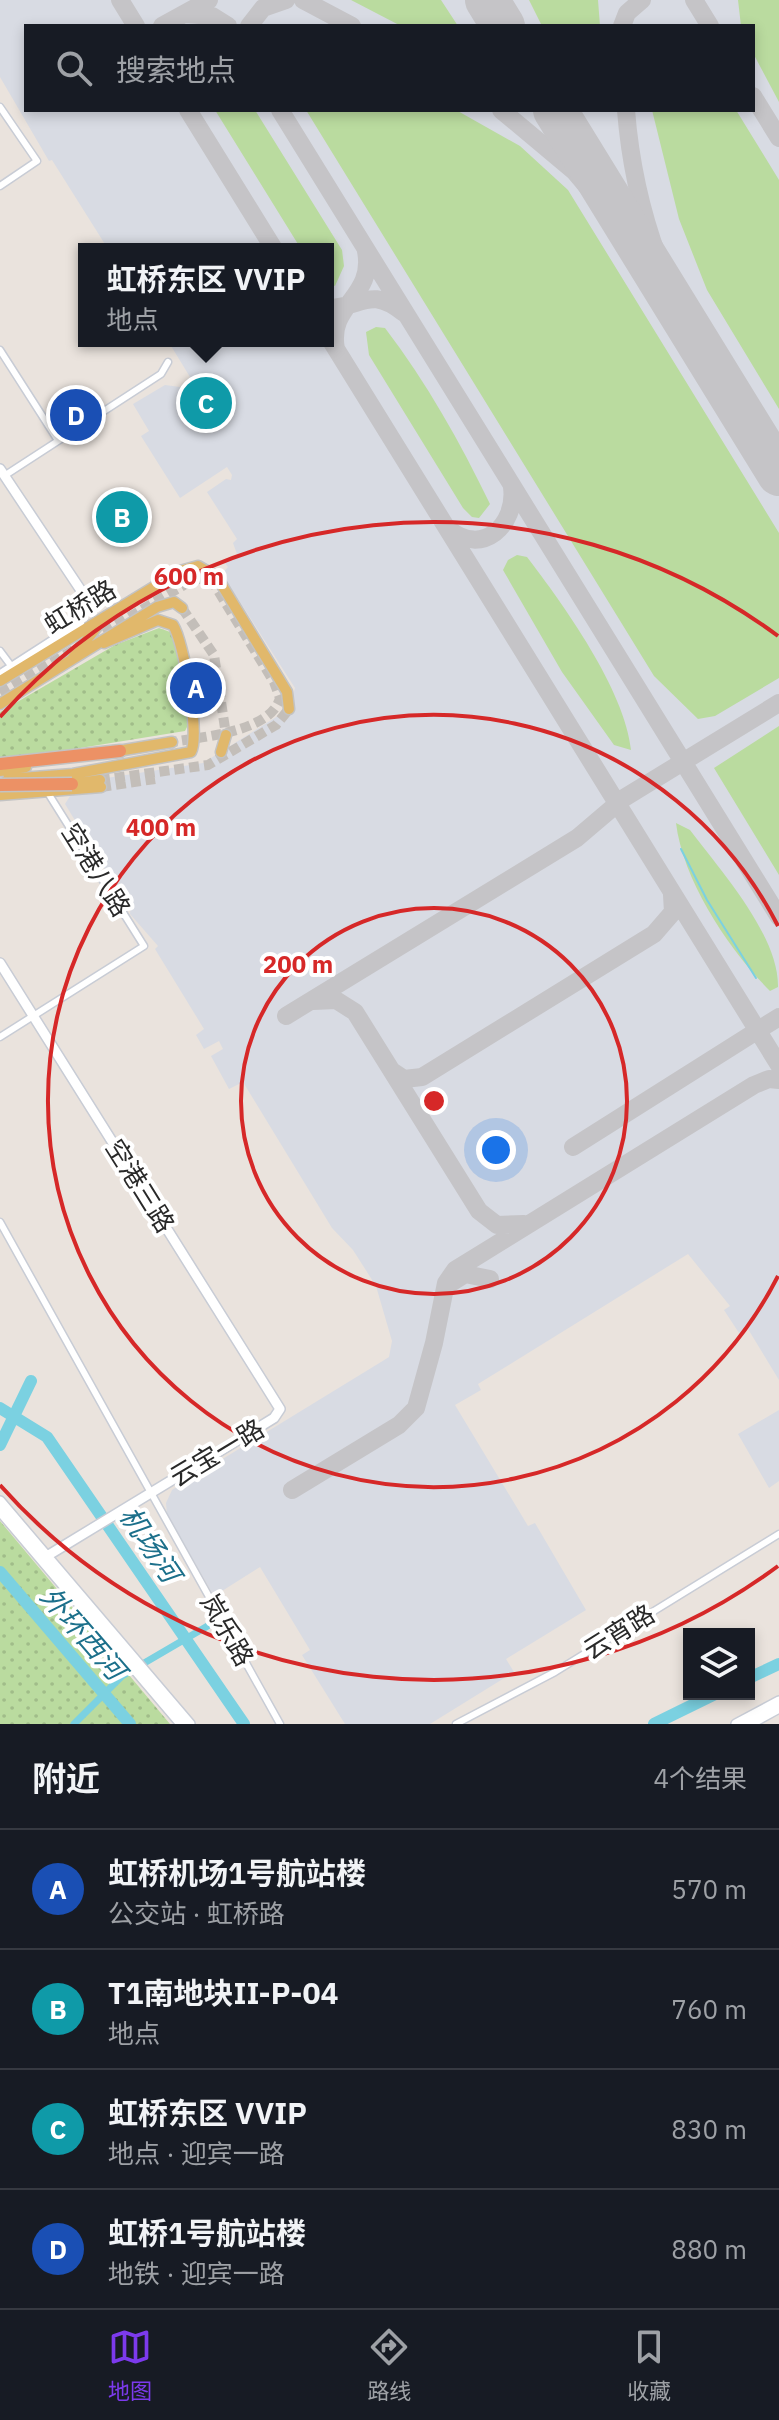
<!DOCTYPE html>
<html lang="zh">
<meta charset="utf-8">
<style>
:root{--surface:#171b24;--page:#20242c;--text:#f1f3f6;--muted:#9ea1a6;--line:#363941;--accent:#7c3aed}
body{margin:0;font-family:"IBM Plex Sans","Noto Sans SC",sans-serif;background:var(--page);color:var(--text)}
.controls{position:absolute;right:24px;bottom:24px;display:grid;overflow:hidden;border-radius:0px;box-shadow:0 4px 12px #0003}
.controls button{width:72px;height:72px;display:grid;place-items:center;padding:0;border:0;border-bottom:2px solid var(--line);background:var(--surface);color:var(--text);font:40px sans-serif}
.you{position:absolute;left:496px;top:1150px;width:28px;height:28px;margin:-20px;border:6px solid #fff;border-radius:50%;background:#1a73e8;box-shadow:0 0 0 12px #1a73e833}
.badge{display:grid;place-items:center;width:52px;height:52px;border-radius:50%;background:var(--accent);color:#fff;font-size:26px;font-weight:700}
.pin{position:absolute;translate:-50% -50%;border:4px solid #fff;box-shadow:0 2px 8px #0006}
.popup{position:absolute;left:78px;top:243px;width:256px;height:104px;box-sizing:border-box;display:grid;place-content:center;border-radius:0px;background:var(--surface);filter:drop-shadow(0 2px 6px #0005);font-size:26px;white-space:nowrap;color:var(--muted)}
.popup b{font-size:30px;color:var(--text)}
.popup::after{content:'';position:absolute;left:50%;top:100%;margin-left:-16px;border:16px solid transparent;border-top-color:var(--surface)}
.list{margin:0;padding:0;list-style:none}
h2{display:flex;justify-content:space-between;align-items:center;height:104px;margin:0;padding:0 32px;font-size:34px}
h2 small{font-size:26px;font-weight:400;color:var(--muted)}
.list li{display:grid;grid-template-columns:52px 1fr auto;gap:24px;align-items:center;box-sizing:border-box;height:120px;padding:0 32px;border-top:2px solid var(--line)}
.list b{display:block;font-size:30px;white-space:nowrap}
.list p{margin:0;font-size:26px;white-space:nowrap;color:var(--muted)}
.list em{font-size:26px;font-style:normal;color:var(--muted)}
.icon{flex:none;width:44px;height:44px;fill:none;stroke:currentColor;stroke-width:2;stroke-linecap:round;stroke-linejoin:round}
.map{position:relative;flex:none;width:779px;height:1724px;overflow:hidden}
.search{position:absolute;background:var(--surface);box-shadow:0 4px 12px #0003;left:24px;right:24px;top:24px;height:88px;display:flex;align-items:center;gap:20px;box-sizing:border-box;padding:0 28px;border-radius:0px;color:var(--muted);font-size:30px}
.sheet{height:584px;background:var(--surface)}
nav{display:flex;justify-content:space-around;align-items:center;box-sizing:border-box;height:112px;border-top:2px solid var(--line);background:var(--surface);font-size:22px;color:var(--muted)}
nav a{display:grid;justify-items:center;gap:4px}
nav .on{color:var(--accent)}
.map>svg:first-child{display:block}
.airport{fill:#d8dbe3;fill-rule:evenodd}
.grass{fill:#badb9f}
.park{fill:url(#park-dots)}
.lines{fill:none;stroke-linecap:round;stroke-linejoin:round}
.stream{stroke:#7bd1e1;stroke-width:2}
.canal{stroke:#7bd1e1;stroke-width:7}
.river{stroke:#7bd1e1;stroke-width:12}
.taxiway{stroke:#c5c4c7;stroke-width:18}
.runway{stroke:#c5c4c7;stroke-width:44}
.primary-tunnel{stroke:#c3beb9;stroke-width:10;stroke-dasharray:10 5;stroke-linecap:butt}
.street-casing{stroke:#c8ccd5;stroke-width:9}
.secondary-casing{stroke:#c8ccd5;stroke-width:12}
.primary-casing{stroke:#c3c3c3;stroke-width:13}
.highway-casing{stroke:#c3c3c3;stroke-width:15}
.street{stroke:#fff;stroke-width:6}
.secondary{stroke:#fff;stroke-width:9}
.primary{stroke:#e1b86b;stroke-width:10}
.highway{stroke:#ec9165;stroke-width:12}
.highway-bridge-casing{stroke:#c3c3c3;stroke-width:15;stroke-linecap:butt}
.highway-bridge{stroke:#ec9165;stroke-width:12}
.ring{fill:none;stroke:#d62828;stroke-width:4}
.labels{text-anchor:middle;stroke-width:8;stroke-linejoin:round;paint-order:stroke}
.street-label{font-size:26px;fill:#292929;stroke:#fff}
.water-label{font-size:28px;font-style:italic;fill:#1c708b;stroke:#fff}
.centre{fill:#d62828;stroke:#fff;stroke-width:4}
.ring-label{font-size:24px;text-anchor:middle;font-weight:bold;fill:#d62828;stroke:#fff;stroke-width:8;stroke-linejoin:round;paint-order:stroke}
</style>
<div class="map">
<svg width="779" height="1724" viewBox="0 0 779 1724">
<defs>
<pattern id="park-dots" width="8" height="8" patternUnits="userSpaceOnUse" patternTransform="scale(2)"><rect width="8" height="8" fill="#badb9f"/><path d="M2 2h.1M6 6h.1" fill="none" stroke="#a0bc89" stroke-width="1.8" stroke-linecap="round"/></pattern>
</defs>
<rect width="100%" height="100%" fill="#eae3dd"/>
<path class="airport" d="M 0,0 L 779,0 L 779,1380 L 748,1329 L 739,1333 L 724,1310 L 730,1306 L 688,1254 L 478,1384 L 481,1390 L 455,1405 L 528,1526 L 535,1523 L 586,1610 L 506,1659 L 514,1672 L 430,1724 L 345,1724 L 302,1655 L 310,1650 L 260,1567 L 214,1596 L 167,1514 L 166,1503 L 172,1490 L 381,1362 L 389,1357 L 392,1341 L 376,1286 L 353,1250 L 332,1228 L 243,1082 L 229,1089 L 211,1056 L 223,1049 L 219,1041 L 204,1049 L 196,1035 L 204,1029 L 155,949 L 158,946 L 130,914 L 131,902 L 120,894 L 65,804 L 70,796 L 100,779 L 203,763 L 289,709 L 295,688 L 222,574 L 228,567 L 224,562 L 237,554 L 233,543 L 237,539 L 207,492 L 226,479 L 231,480 L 232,475 L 227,467 L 180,498 L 141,436 L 149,431 L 133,404 L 165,385 L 180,387 L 190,377 L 168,341 L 328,341 L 328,249 L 108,249 L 52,160 L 49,161 L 0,77 ZM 26,26 L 753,26 L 753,110 L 26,110 Z
M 779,1410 L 779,1481 L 769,1488 L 738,1434 Z"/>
<path class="grass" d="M 351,0 L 441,0 L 458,26 L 401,26 Z
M 529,0 L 598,0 L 600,26 L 542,26 Z
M 738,0 L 779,0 L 779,102 L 753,53 L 753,26 L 741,26 Z
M 215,110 L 255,110 L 342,250 L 344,266 L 335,286 L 328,283 L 328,249 L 301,249 Z
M 306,110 L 456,110 L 520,146 L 568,190 L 779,533 L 779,678 L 715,716 L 698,719 L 654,676 Z
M 652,110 L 736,110 L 779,180 L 779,409 L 707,290 L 679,219 Z
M 376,327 L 385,328 C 427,383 460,442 490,504 L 479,518 L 472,517 L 463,508 L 369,355 L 366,332 Z
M 517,555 L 527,557 C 563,604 625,690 631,750 L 614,745 L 562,672 L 503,570 L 508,560 Z
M 779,726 L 779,875 L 714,768 Z
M 676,823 L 690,830 C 720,870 779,935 778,987 L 770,991 C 729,950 683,881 676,823 Z"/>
<path class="park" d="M 159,628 L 173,633 L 179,648 L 188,725 L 185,731 L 0,761 L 0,712 L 115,645 Z
M 0,1521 L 170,1724 L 0,1724 Z"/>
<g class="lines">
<path class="stream" d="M 681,849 L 707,900 L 756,978"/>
<path class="canal" d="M 74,1724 L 122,1676 L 211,1624"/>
<path class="river" d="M 0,1408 L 47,1437 L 244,1724
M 0,1445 L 31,1381
M 0,1572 L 130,1724
M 749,1678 L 779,1664
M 654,1724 L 715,1694"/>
<path class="taxiway" d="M 120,0 L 136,26
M 303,0 L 352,26
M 492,0 L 504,26
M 694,0 L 710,26
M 186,14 L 212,16 L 228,26
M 162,26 L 209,0
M 249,26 L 263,8 L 286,0
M 622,26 L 627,13 L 642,0
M 753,96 L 779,138
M 188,110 L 274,249
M 280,110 L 779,917
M 501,110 L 574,171 L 643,253
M 626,110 C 632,188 654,262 691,331
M 328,308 C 362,308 369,285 404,313
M 328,336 L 779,1065
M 336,349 C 327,304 375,298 366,251
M 449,529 C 482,557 517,525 512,487
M 313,1001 L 336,1000 L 355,1012 L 479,1211 L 497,1225 L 524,1224
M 286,1016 L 577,838 L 624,798 L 779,703
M 392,1071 L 404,1079 L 422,1077 L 654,934 L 673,912 L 672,895
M 573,1147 L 779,1017
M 449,1284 L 465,1274 L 490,1279
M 292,1490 L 399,1425 L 416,1408 L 434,1343 L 446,1283 L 455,1270 L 754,1085 L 769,1079 L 779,1080"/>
<path class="runway" d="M 487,0 L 503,26
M 555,110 L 779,474"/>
<path class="primary-tunnel" d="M 182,608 L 214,655 L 226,735
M 0,693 L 189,582 L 202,578 L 214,584 L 274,682 L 280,698 C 271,732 201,737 172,742
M 100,780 L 208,765 L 276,725 L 289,709
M 101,787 L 155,779"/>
<g class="street-casing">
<path id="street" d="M 0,107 L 37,161 L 0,186
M 0,350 L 57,439
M 4,476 L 161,374 L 168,362
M 0,651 L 12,667
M 0,1037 L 144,946 L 48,793
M 0,1222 L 280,1724
M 456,1724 L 555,1672 L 779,1534"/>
</g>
<g class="secondary-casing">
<path id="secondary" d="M 0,469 L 84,595 L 85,608 L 79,624 L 0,675
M 0,963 L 280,1409 L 274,1418 L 47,1556
M 0,1501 L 190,1724
M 0,1511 L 181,1724
M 736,1724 L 779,1701
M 750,1724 L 779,1708"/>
</g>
<g class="primary-casing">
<path id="primary" d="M 72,659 L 99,624
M 0,681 L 180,571 L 198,566 L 217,577 L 287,692 L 289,709
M 0,704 L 157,607 L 174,602 L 182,608
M 112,752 L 172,742
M 221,752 L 226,735
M 0,771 L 26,767
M 8,779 L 73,774 L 191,752 C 200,735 184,642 173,625 L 158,620 L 104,643
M 72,784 L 100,780
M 0,795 L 101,787"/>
</g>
<g class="highway-casing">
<path id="highway" d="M 0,764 L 120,751"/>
</g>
<use href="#street" class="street"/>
<use href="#secondary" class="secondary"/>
<use href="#primary" class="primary"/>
<use href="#highway" class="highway"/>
<g class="highway-bridge-casing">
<path id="highway-bridge" d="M 0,785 L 72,784"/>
</g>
<use href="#highway-bridge" class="highway-bridge"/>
</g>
<g class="ring">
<circle cx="434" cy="1101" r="193"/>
<path d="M778 1276A386 386 0 1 1 778 926"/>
<path d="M778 1566A579 579 0 0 1 0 1485M0 717A579 579 0 0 1 778 636"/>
</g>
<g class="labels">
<g class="street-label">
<text transform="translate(80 607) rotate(-31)" y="9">虹桥路</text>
<text transform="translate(96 870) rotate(58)" y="9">空港八路</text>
<text transform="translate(140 1186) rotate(58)" y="9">空港三路</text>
<text transform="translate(217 1453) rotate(-31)" y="9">云宝一路</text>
<text transform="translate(227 1630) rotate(60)" y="9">岚乐路</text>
<text transform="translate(619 1632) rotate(-32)" y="9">云宵路</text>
</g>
<g class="water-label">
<text transform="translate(150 1544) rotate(56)" y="10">机场河</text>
<text transform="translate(83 1633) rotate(49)" y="10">外环西河</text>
</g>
</g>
<circle cx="434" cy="1101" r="12" class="centre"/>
<g class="ring-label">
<text x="189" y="585">600 m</text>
<text x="161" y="836">400 m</text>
<text x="298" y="973">200 m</text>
</g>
</svg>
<div class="controls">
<button><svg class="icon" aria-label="layers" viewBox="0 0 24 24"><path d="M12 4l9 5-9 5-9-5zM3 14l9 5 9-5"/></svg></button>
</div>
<div class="you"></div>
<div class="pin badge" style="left:196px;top:688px;background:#1a4fb4">A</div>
<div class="pin badge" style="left:122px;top:517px;background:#0f9aa8">B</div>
<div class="pin badge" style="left:206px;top:403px;background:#0f9aa8">C</div>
<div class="popup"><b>虹桥东区 VVIP</b>地点</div>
<div class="pin badge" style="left:76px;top:415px;background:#1a4fb4">D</div>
<div class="search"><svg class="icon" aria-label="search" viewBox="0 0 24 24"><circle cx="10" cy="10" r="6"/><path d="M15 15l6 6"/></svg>搜索地点</div>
</div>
<section class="sheet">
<h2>附近<small>4个结果</small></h2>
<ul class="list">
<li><span class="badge" style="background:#1a4fb4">A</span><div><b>虹桥机场1号航站楼</b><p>公交站 · 虹桥路</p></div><em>570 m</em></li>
<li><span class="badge" style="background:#0f9aa8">B</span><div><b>T1南地块II-P-04</b><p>地点</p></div><em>760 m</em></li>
<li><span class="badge" style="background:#0f9aa8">C</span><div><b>虹桥东区 VVIP</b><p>地点 · 迎宾一路</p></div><em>830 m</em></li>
<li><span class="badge" style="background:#1a4fb4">D</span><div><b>虹桥1号航站楼</b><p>地铁 · 迎宾一路</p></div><em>880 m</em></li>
</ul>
</section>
<nav>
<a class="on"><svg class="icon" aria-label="map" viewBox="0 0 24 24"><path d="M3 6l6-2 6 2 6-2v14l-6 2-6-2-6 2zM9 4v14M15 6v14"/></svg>地图</a>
<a><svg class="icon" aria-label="directions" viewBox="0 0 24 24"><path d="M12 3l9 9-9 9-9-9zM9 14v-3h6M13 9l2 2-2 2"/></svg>路线</a>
<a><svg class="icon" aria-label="saved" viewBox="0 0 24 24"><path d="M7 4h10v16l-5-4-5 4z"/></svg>收藏</a>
</nav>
